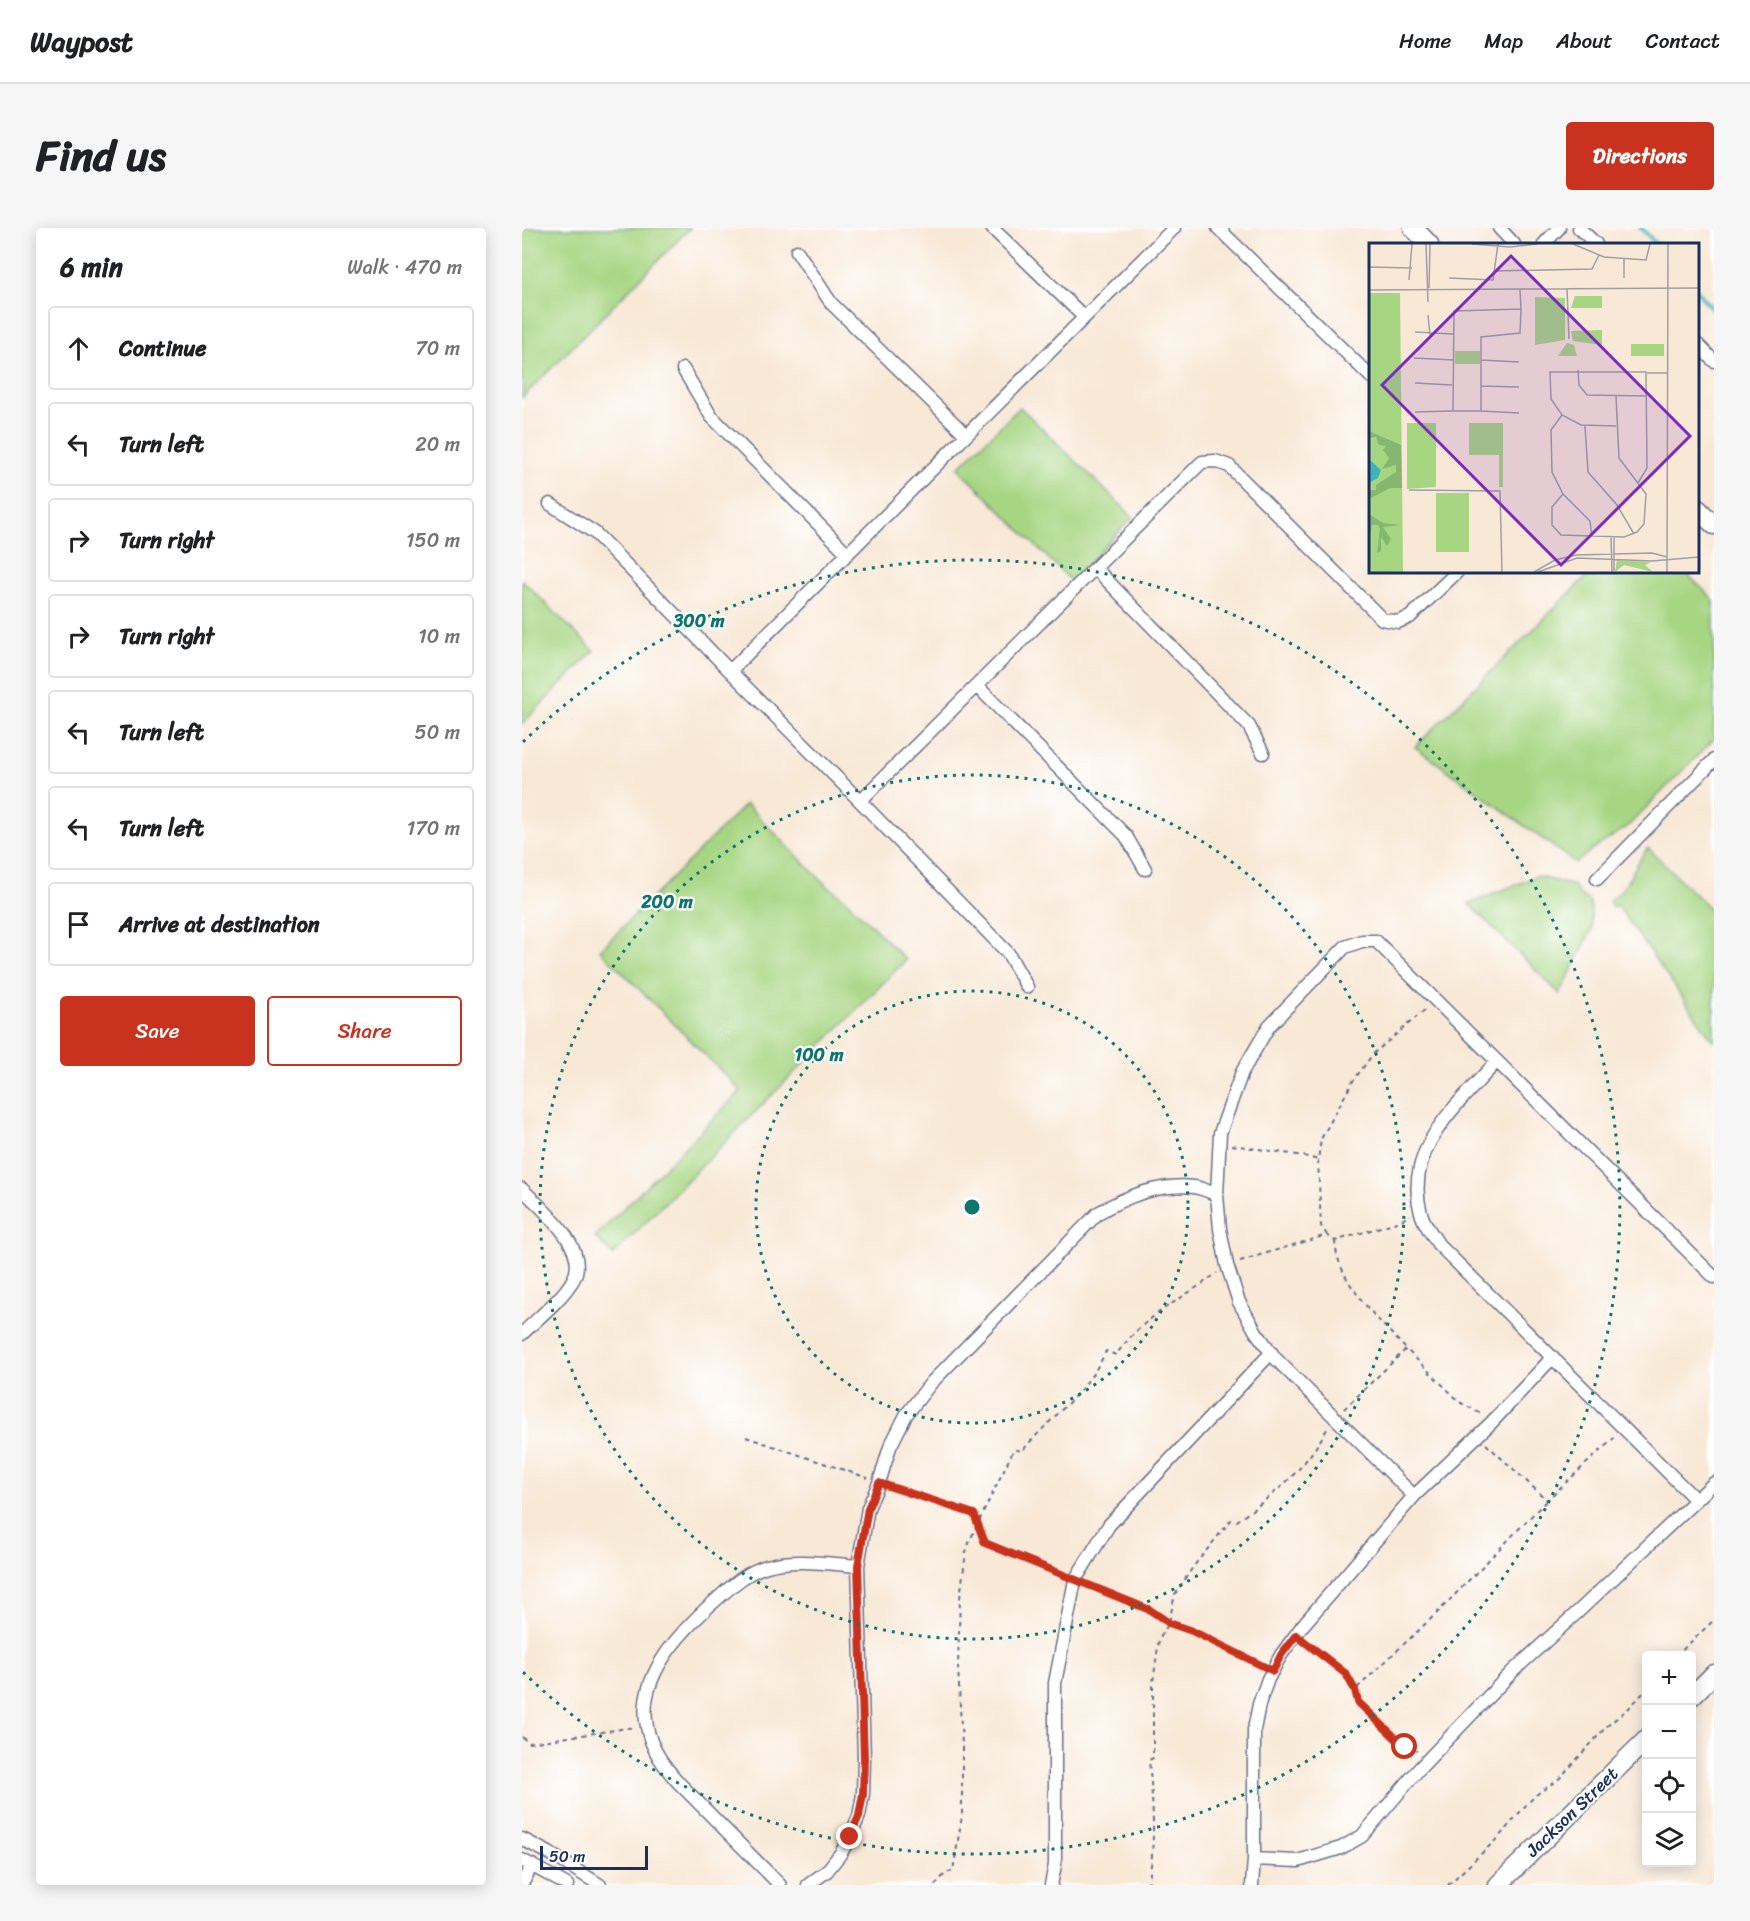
<!DOCTYPE html>
<meta charset="utf-8">
<style>
:root{--surface:#fff;--page:#f6f6f6;--text:#202124;--muted:#757577;--line:#e0e0e0;--accent:#c8321e}
body{margin:0;font-family:Sriracha,sans-serif;background:var(--page);color:var(--text)}
.controls{position:absolute;right:18px;bottom:18px;display:grid;overflow:hidden;border-radius:6px;box-shadow:0 3px 15px #0003}
.controls button{width:54px;height:54px;display:grid;place-items:center;padding:0;border:0;border-bottom:2px solid var(--line);background:var(--surface);color:var(--text);font:30px sans-serif}
.scale{position:absolute;left:18px;bottom:15px;width:108px;box-sizing:border-box;padding-left:6px;border:3px solid #1b2f5e;border-top:0;font-size:16px;line-height:21px;white-space:nowrap;color:#1b2f5e;-webkit-text-stroke:4px #fff;paint-order:stroke}
.stop{position:absolute;width:18px;height:18px;margin:-14px;border:4px solid #c8321e;border-radius:50%;background:#fff}
.stop.end{background:#c8321e;border-color:#fff;box-shadow:0 2px 6px #0008}
.list{margin:0;padding:0;list-style:none}
h2{display:flex;justify-content:space-between;align-items:center;height:78px;margin:0;padding:0 24px;font-size:26px}
h2 small{font-size:20px;font-weight:400;color:var(--muted)}
.list li{display:grid;grid-template-columns:39px 1fr auto;gap:18px;align-items:center;box-sizing:border-box;height:84px;margin:0 12px 12px;padding:0 12px;border:2px solid var(--line);border-radius:6px}
.list b{display:block;font-size:22px;white-space:nowrap}
.list em{font-size:20px;font-style:normal;color:var(--muted)}
.actions{display:flex;gap:12px;padding:18px 24px}
.actions a{flex:1;padding:14px 0;border:2px solid var(--accent);border-radius:6px;text-align:center;font-size:21px;color:var(--accent)}
.actions .main{background:var(--accent);color:#fff}
.icon{flex:none;width:33px;height:33px;fill:none;stroke:currentColor;stroke-width:2;stroke-linecap:round;stroke-linejoin:round}
.map{position:relative;flex:none;width:1192px;height:1657px;overflow:hidden;border-radius:6px}
header{display:flex;align-items:center;gap:36px;box-sizing:border-box;height:84px;padding:0 30px;background:var(--surface);border-bottom:2px solid var(--line)}
header strong{font-size:28px}
nav{display:flex;gap:33px;margin-inline-start:auto;font-size:21px}
.intro{display:flex;align-items:center;justify-content:space-between;box-sizing:border-box;height:144px;padding:0 36px}
h1{margin:0;font-size:42px}
.button{padding:15px 27px;border-radius:6px;background:var(--accent);color:#fff;font-size:21px;font-weight:700}
main{display:flex;gap:36px;padding:0 36px}
aside{flex:1;background:var(--surface);border-radius:6px;box-shadow:0 3px 15px #0003}
.map>svg:first-child{display:block}
.green{fill:#a7d683;stroke:#618270;stroke-width:1.5}
.lines{fill:none;stroke-linecap:round;stroke-linejoin:round}
.stream{stroke:#42b2ba;stroke-width:4.5}
.minor-casing{stroke:#687088;stroke-width:15}
.secondary-casing{stroke:#687088;stroke-width:21}
.path{stroke:#687088;stroke-width:2;stroke-dasharray:4.5 4.5;stroke-linecap:butt}
.minor{stroke:#fff;stroke-width:12}
.secondary{stroke:#fff;stroke-width:18}
.route{stroke:#c8321e;stroke-width:8}
.ring{fill:none;stroke:#0f766e;stroke-width:3;stroke-dasharray:3 6}
.labels{text-anchor:middle;stroke-width:4.5;stroke-linejoin:round;paint-order:stroke}
.street-label{font-size:18px;fill:#1b2f5e;stroke:#fff}
.inset-road{fill:none;stroke:#a09ea6;stroke-width:1.5}
.view{fill:#7b2cbf;fill-opacity:0.15;stroke:#7b2cbf;stroke-width:3}
.inset-edge{fill:none;stroke:#1b2f5e;stroke-width:3}
.centre{fill:#0f766e;stroke:#fff;stroke-width:3}
.ring-label{font-size:18px;text-anchor:middle;font-weight:bold;fill:#0f766e;stroke:#fff;stroke-width:4.5;stroke-linejoin:round;paint-order:stroke}
</style>
<header>
<strong>Waypost</strong>
<nav><a>Home</a><a>Map</a><a>About</a><a>Contact</a></nav>
</header>
<div class="intro"><h1>Find us</h1><a class="button">Directions</a></div>
<main>
<aside>
<h2>6 min<small>Walk · 470 m</small></h2>
<ul class="list">
<li><svg class="icon" aria-label="ahead" viewBox="0 0 24 24"><path d="M12 20V5M6 11l6-6 6 6"/></svg><div><b>Continue</b></div><em>70 m</em></li>
<li><svg class="icon" aria-label="left" viewBox="0 0 24 24"><path d="M17 20v-9H6M10 6l-5 5 5 5"/></svg><div><b>Turn left</b></div><em>20 m</em></li>
<li><svg class="icon" aria-label="right" viewBox="0 0 24 24"><path d="M7 20v-9h11M14 6l5 5-5 5"/></svg><div><b>Turn right</b></div><em>150 m</em></li>
<li><svg class="icon" aria-label="right" viewBox="0 0 24 24"><path d="M7 20v-9h11M14 6l5 5-5 5"/></svg><div><b>Turn right</b></div><em>10 m</em></li>
<li><svg class="icon" aria-label="left" viewBox="0 0 24 24"><path d="M17 20v-9H6M10 6l-5 5 5 5"/></svg><div><b>Turn left</b></div><em>50 m</em></li>
<li><svg class="icon" aria-label="left" viewBox="0 0 24 24"><path d="M17 20v-9H6M10 6l-5 5 5 5"/></svg><div><b>Turn left</b></div><em>170 m</em></li>
<li><svg class="icon" aria-label="arrive" viewBox="0 0 24 24"><path d="M6 21V4h12l-3 4 3 4H6"/></svg><div><b>Arrive at destination</b></div></li>
</ul>
<div class="actions"><a class="main">Save</a><a>Share</a></div>
</aside>
<div class="map">
<svg width="1192" height="1657" viewBox="0 0 1192 1657">
<rect width="100%" height="100%" fill="#fff"/>
<filter id="ink" filterUnits="userSpaceOnUse"><feTurbulence type="fractalNoise" baseFrequency=".0167" numOctaves="2"/><feDisplacementMap in="SourceGraphic" scale="12" xChannelSelector="R" yChannelSelector="G"/><feConvolveMatrix kernelMatrix="1 2 1 2 8 2 1 2 1" color-interpolation-filters="sRGB"/></filter>
<filter id="wash" filterUnits="userSpaceOnUse"><feTurbulence type="fractalNoise" baseFrequency=".008" numOctaves="4" result="noise"/><feDisplacementMap in="SourceGraphic" scale="24" xChannelSelector="R" yChannelSelector="G"/><feGaussianBlur stdDeviation="1.35" result="paint"/><feColorMatrix in="noise" values="0 0 0 0 0 0 0 0 0 0 0 0 0 0 0 0 0 1.4 0 .05"/><feComposite in="paint" operator="in"/></filter>
<g filter="url(#wash)">
<rect width="100%" height="100%" fill="#f8e8d6"/>
<path class="green" d="M 0,0 L 168,0 L 0,170 Z
M 498,179 L 611,289 L 549,353 L 436,240 Z
M 1069,344 L 1163,344 L 1192,372 L 1192,511 L 1105,599 L 1068,623 L 1054,635 L 893,519 Z
M 0,352 L 72,423 L 0,496 Z
M 224,576 L 304,657 L 322,670 L 384,732 L 91,1027 L 73,1009 L 219,863 L 78,722 Z
M 1126,620 L 1192,685 L 1192,814 L 1095,677 L 1090,680 L 1087,673 C 1106,661 1112,637 1126,620 Z
M 1015,648 L 1052,658 L 1056,665 L 1068,674 L 1070,701 L 1038,766 L 947,676 Z"/>
<g class="lines">
<path class="stream" d="M 1119,0 L 1134,16
M 1176,64 L 1192,83"/>
</g>
</g>
<g filter="url(#ink)">
<g class="lines">
<g class="minor-casing">
<path id="minor" d="M 470,0 L 562,89
M 652,0 L 208,443 L 338,573 L 680,234 L 693,233 L 707,238 L 860,391 L 876,394 L 888,389 L 935,344
M 696,0 L 849,149
M 977,0 L 992,16
M 1057,0 L 1074,16
M 1022,16 L 1037,0
M 275,23 L 309,75 L 444,207
M 1176,117 L 1192,133
M 161,141 L 189,188 L 325,325
M 28,276 L 73,305 L 208,443
M 573,340 L 727,498 L 741,525
M 455,458 L 604,608 L 623,641
M 338,573 L 486,725 L 505,759
M 1075,651 L 1192,532
M 974,834 C 935,878 879,922 900,988 C 903,998 911,1007 916,1016 L 1174,1272
M 0,961 C 20,981 69,1021 51,1052 C 39,1072 17,1089 0,1106
M 892,1268 L 754,1131 L 734,1104 L 717,1074 L 705,1037 L 698,1001 L 695,967 L 698,905 L 720,844 L 747,798 L 823,719 L 840,713 L 854,713 L 1192,1049
M 0,1611 L 27,1625 L 78,1657
M 732,1631 L 776,1633 L 819,1620 L 840,1608 L 897,1541 L 991,1443 L 1059,1381 L 1192,1255
M 0,1632 L 45,1657
M 0,1656 L 10,1637
M 258,1657 L 156,1554 C 142,1538 129,1521 125,1499 C 115,1451 154,1409 186,1379 C 205,1363 221,1345 245,1338 C 271,1330 309,1336 336,1338
M 286,1657 L 305,1643 L 319,1625 L 328,1609 L 337,1588 L 341,1566 L 342,1530 L 336,1338 L 346,1280 L 357,1255 L 368,1219 L 384,1187 L 409,1155 L 576,985 C 605,968 638,955 672,959 C 680,960 688,964 695,967
M 529,1657 L 533,1637 L 533,1455 L 553,1352 L 587,1297 L 749,1125
M 730,1657 L 732,1631 L 732,1502 L 737,1476 L 746,1451 L 759,1427 L 781,1397 L 892,1268 L 969,1195 L 1031,1129"/>
</g>
<g class="secondary-casing">
<path id="secondary" d="M 891,0 L 907,16
M 1176,281 L 1192,297
M 1170,1468 L 1192,1446
M 976,1657 L 1124,1512"/>
</g>
<path class="path" d="M 710,917 L 782,928 L 796,932
M 805,1007 L 799,998 L 796,932 L 799,911 L 831,853 L 851,826 L 904,781
M 813,1013 C 815,1054 857,1092 884,1121
M 718,1033 L 805,1007 L 813,1013 L 878,993 L 888,987
M 822,1181 L 884,1121 L 939,1175 L 958,1185
M 224,1209 L 346,1250
M 964,1216 L 1025,1272 L 1092,1210
M 368,1259 L 452,1286 L 463,1315 L 543,1346
M 564,1357 L 628,1382 L 647,1395 L 670,1403 L 739,1436
M 784,1415 L 824,1446 L 833,1462 L 915,1385 L 1025,1272
M 1154,1428 L 1192,1392
M 833,1462 L 836,1474 L 883,1519 L 888,1518 L 895,1523
M 0,1509 L 7,1515 L 112,1499
M 413,1657 L 424,1645 L 431,1643 L 440,1588 L 440,1517 L 436,1438 L 438,1370 L 444,1324 L 448,1312 L 492,1221 L 500,1223 C 528,1190 566,1163 584,1123 L 594,1127 C 623,1086 657,1074 695,1045
M 626,1657 C 634,1615 631,1575 627,1532 L 631,1530 L 631,1455 L 637,1411 L 647,1395 L 653,1366 L 671,1339 L 709,1292 L 715,1293 C 755,1264 780,1245 805,1201
M 926,1657 L 976,1610 L 1005,1576 L 1014,1567 L 1038,1550 L 1085,1498 L 1107,1480 L 1124,1462"/>
<use href="#minor" class="minor"/>
<use href="#secondary" class="secondary"/>
</g>
</g>
<g class="lines" filter="url(#ink)">
<path class="route" d="M 328,1609 L 337,1588 L 341,1566 L 342,1530 L 336,1338 L 346,1280 L 357,1255 L 452,1286 L 463,1315 L 628,1382 L 647,1395 L 670,1403 L 751,1443 L 759,1427 L 774,1407 L 824,1446 L 833,1462 L 836,1474 L 883,1519"/>
</g>
<g class="ring">
<circle cx="450" cy="979" r="216"/>
<circle cx="450" cy="979" r="432"/>
<path d="M1 514A647 647 0 1 1 1 1444"/>
</g>
<g class="labels">
<g class="street-label">
<text transform="translate(1050 1584) rotate(-44)" y="6">Jackson Street</text>
</g>
</g>
<g transform="translate(847 15)">
<rect width="330" height="330" fill="#f8e8d6"/>
<path d="M 0,50 L 31,50 L 34,329 L 0,329 ZM 206,53 L 233,53 L 233,65 L 202,65 ZM 166,54 L 196,55 L 196,97 L 166,102 ZM 233,87 L 233,102 L 204,98 L 202,88 ZM 198,100 L 205,102 L 208,113 L 189,113 ZM 262,101 L 295,101 L 295,113 L 262,113 ZM 86,108 L 111,108 L 111,121 L 86,121 ZM 38,180 L 67,180 L 67,244 L 38,246 ZM 100,180 L 134,180 L 134,244 L 130,244 L 130,212 L 100,212 ZM 67,250 L 100,250 L 100,309 L 67,309 ZM 248,317 L 282,319 L 276,322 L 284,329 L 255,322 L 246,329 Z" fill="#a7d683"/>
<path d="M 0,188 L 32,202 L 33,245 L 21,245 L 0,256 L 0,247 L 7,247 L 7,242 L 27,229 L 27,222 L 13,226 L 20,215 L 14,207 L 17,203 L 10,202 L 7,194 L 0,195 ZM 0,271 L 14,280 L 31,282 L 14,284 L 22,296 L 18,303 L 12,294 L 12,308 L 8,310 L 11,286 L 9,282 L 3,282 L 0,300 Z" fill="#85b771"/>
<path d="M 0,216 L 12,227 L 9,235 L 0,240 Z" fill="#42b2ba"/>
<path class="inset-road" d="M 57,1 L 59,59M 103,1 L 141,4 L 168,1M 204,1 L 235,14 L 277,17 L 281,1M 0,24 L 43,25M 125,28 L 223,26 L 230,12M 80,35 L 124,37 L 129,1M 255,35 L 255,16M 40,37 L 43,1M 60,45 L 61,1M 198,45 L 200,96M 0,47 L 330,45M 151,47 L 152,66 L 151,90 L 112,94 L 112,168 L 84,168 L 85,68 L 152,66M 59,72 L 61,92M 46,89 L 84,91M 45,115 L 84,117M 112,117 L 150,119M 209,127 L 210,142 L 218,152 L 278,153M 278,130 L 298,130M 46,140 L 83,142M 112,143 L 150,144M 112,168 L 150,170M 46,169 L 83,168M 193,172 L 182,187 L 183,229 L 194,251 L 221,278 L 223,294M 216,183 L 219,229 L 248,262 L 265,291M 247,183 L 212,182 L 193,172 L 182,156 L 181,129 L 277,129 L 278,225 L 269,240M 40,247 L 131,248 L 133,329M 194,251 L 183,264 L 183,282 L 192,292 L 255,294 L 268,289 L 275,281 L 277,251 L 250,215 L 247,153M 242,294 L 243,329M 245,328 L 245,294M 165,329 L 186,317 L 207,312 L 283,310 L 298,314M 169,329 L 208,315 L 283,318 L 330,314M 298,329 L 299,1"/>
<path class="view" d="M 142,13 L 321,193 L 192,322 L 13,142 Z"/>
<rect width="330" height="330" class="inset-edge"/>
</g>
<circle cx="450" cy="979" r="9" class="centre"/>
<g class="ring-label">
<text x="177" y="399">300 m</text>
<text x="145" y="680">200 m</text>
<text x="297" y="833">100 m</text>
</g>
</svg>
<div class="controls">
<button>+</button>
<button>−</button>
<button><svg class="icon" aria-label="locate" viewBox="0 0 24 24"><circle cx="12" cy="12" r="6"/><path d="M12 2v4M12 18v4M2 12h4M18 12h4"/></svg></button>
<button><svg class="icon" aria-label="layers" viewBox="0 0 24 24"><path d="M12 4l9 5-9 5-9-5zM3 14l9 5 9-5"/></svg></button>
</div>
<div class="scale">50 m</div>
<div class="stop" style="left:883px;top:1519px"></div>
<div class="stop end" style="left:328px;top:1609px"></div>
</div>
</main>
